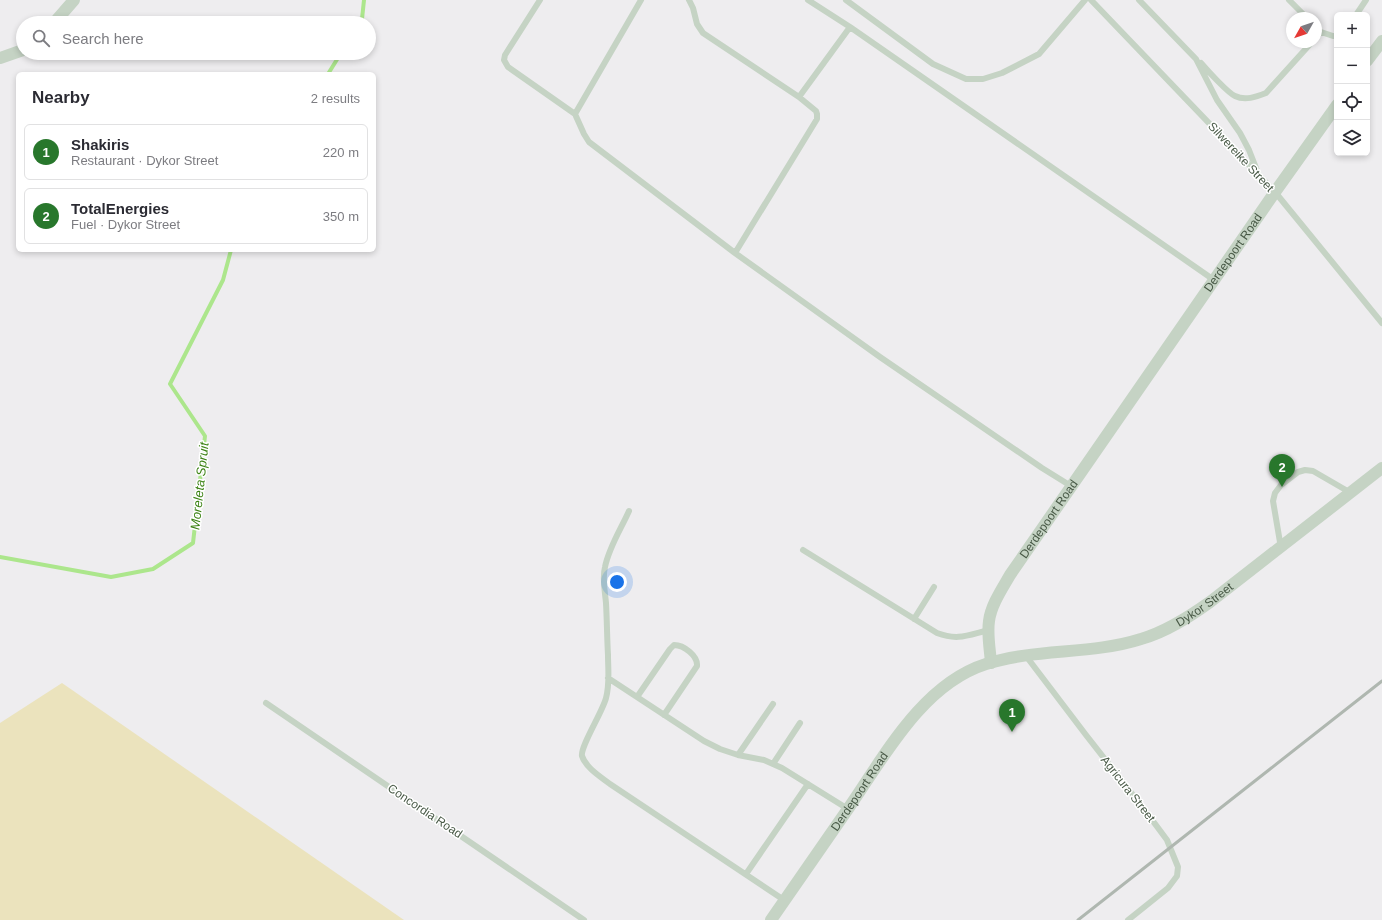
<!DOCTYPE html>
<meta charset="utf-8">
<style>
:root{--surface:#fff;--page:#f2f2f3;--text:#2b2b33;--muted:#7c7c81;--line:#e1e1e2;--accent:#28772c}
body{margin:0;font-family:Helvetica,sans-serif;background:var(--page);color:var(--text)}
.controls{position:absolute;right:12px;top:12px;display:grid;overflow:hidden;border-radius:6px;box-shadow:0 2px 6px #0003}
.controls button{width:36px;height:36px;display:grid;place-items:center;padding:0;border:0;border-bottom:1px solid var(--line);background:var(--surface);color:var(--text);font:20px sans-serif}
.compass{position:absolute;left:1286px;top:12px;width:36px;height:36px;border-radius:50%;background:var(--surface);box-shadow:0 2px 6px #0003;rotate:230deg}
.you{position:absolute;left:617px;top:582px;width:14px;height:14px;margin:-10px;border:3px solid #fff;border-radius:50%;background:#1a73e8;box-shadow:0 0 0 6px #1a73e833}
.badge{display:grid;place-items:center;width:26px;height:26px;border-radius:50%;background:var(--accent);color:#fff;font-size:13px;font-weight:700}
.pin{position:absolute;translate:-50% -33px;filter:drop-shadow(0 1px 2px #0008)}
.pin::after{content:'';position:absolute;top:21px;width:14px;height:12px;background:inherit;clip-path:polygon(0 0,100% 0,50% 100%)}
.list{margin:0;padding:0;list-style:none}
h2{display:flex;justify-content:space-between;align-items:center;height:52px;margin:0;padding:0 16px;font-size:17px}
h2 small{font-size:13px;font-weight:400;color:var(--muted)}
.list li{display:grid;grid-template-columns:26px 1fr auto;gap:12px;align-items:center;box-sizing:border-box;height:56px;margin:0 8px 8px;padding:0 8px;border:1px solid var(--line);border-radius:6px}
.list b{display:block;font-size:15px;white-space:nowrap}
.list p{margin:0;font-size:13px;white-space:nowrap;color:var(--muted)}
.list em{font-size:13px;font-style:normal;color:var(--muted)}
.icon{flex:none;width:22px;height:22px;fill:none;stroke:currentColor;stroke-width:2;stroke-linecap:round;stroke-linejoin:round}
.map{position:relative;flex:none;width:1382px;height:920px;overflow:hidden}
.search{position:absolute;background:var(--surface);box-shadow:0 2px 6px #0003;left:16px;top:16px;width:360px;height:44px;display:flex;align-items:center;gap:10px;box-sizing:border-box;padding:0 14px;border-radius:22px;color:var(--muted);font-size:15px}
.panel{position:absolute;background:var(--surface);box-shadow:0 2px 6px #0003;left:16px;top:72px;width:360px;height:180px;border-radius:6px}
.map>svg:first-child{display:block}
.green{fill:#ebe3bd}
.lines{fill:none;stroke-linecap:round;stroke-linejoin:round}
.stream{stroke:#ace68c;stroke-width:4}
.service{stroke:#c5d3c4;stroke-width:6}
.minor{stroke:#c5d3c4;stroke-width:12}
.rail{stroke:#afb7b0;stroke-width:3}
.labels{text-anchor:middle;stroke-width:3;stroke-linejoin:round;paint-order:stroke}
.street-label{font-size:12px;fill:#485946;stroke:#fff}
.water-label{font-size:13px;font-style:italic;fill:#3b8213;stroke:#fff}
</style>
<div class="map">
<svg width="1382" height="920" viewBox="0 0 1382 920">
<rect width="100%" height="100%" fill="#eeedef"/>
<path class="green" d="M 62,683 L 404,920 L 0,920 L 0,723 Z"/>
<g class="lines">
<path class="stream" d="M 360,23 L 362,19 L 364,0
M 328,74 L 341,53
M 0,557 L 111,577 L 153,569 L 193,543 L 205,436 L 170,384 L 223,280 L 231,250"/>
<path class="service" d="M 540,0 L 505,55 L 504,60 L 508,67 L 575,114
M 641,0 L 575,114 L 584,134 L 589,142 L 735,253 L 880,357 L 1042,468 L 1071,486
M 689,0 L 693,8 L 697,24 L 703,33 L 799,97 L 816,111 L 817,114 L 817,119 L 735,253
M 808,0 L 850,27 L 1214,280
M 846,0 L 933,64 L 966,79 L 983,79 L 1002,73 L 1039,54 L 1085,0
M 1091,0 L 1275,192 L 1382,323
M 1139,0 L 1196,59 L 1217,100 L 1240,133 L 1249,150 L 1258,173
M 1289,0 L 1307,18
M 1356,15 L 1366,0
M 1316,37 L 1321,32 L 1333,36 L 1337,36
M 1201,63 C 1207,70 1228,93 1235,96 C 1245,101 1256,97 1266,93 L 1312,42
M 799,97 L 850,27
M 629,511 C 621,529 609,547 605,567 C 602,578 605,592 606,603 C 607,621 607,638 608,655 C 608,669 610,684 606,698 C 603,711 580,747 582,756 C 586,768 601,777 610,784 L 784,900
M 1281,548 L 1273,501 L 1275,493 L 1281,485 L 1298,472 L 1305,470 L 1313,471 L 1351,493
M 803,550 L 937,633 C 958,641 968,635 989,630
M 914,619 L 934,587
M 1026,656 L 1086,735 L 1144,809 L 1167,840 L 1178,867 L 1177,876 L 1168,888 L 1128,920
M 608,678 L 704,741 L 720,749 L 738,755 L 764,760 L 782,768 L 848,809
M 637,697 L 670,649 L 674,645 C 684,645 698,656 697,666 L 664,715
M 266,703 L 584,920
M 738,755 L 773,704
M 773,764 L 800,723
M 746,874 L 808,784"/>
<g class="minor">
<path d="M 54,23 L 74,0"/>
<path d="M 0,58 L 23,50"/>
<path d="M 1367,61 L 1382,41"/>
<path id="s1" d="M 991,663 C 990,649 987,635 989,621 C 991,605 1002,589 1010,575 L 1275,192 L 1337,105"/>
<path id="s2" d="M 771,920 C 797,882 824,844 850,806 C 885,755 923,684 986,664 C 1036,648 1091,655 1141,639 C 1166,632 1189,617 1210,602 L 1382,468"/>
</g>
<path class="rail" d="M 1078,920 L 1382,681"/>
</g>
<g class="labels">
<g class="street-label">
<text transform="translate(1241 157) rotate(47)" y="4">Silwereike Street</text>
<text dy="4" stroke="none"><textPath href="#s1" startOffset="485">Derdepoort Road</textPath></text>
<text dy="4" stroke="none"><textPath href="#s1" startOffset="161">Derdepoort Road</textPath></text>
<text dy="4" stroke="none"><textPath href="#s2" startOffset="569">Dykor Street</textPath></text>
<text transform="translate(1128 789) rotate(52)" y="4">Agricura Street</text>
<text dy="4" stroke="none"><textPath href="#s2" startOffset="156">Derdepoort Road</textPath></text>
<text transform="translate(425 811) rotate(34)" y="4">Concordia Road</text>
</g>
<g class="water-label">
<text transform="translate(199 486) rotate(-84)" y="5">Moreleta Spruit</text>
</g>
</g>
</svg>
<div class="controls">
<button>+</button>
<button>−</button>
<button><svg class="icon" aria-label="locate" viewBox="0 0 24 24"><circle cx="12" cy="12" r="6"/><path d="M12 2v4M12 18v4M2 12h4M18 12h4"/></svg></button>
<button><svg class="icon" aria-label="layers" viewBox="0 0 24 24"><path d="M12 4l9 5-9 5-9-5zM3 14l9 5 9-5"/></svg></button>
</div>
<svg class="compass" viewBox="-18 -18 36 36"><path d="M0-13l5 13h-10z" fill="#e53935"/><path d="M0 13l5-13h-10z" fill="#7c7c81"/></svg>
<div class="you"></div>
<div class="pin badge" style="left:1012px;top:732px">1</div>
<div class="pin badge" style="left:1282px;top:487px">2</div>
<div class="search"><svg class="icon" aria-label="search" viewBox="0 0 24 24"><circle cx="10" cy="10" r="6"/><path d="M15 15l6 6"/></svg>Search here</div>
<section class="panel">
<h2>Nearby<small>2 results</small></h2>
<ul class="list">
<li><span class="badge">1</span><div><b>Shakiris</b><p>Restaurant · Dykor Street</p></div><em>220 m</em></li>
<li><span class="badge">2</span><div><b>TotalEnergies</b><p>Fuel · Dykor Street</p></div><em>350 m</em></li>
</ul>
</section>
</div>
